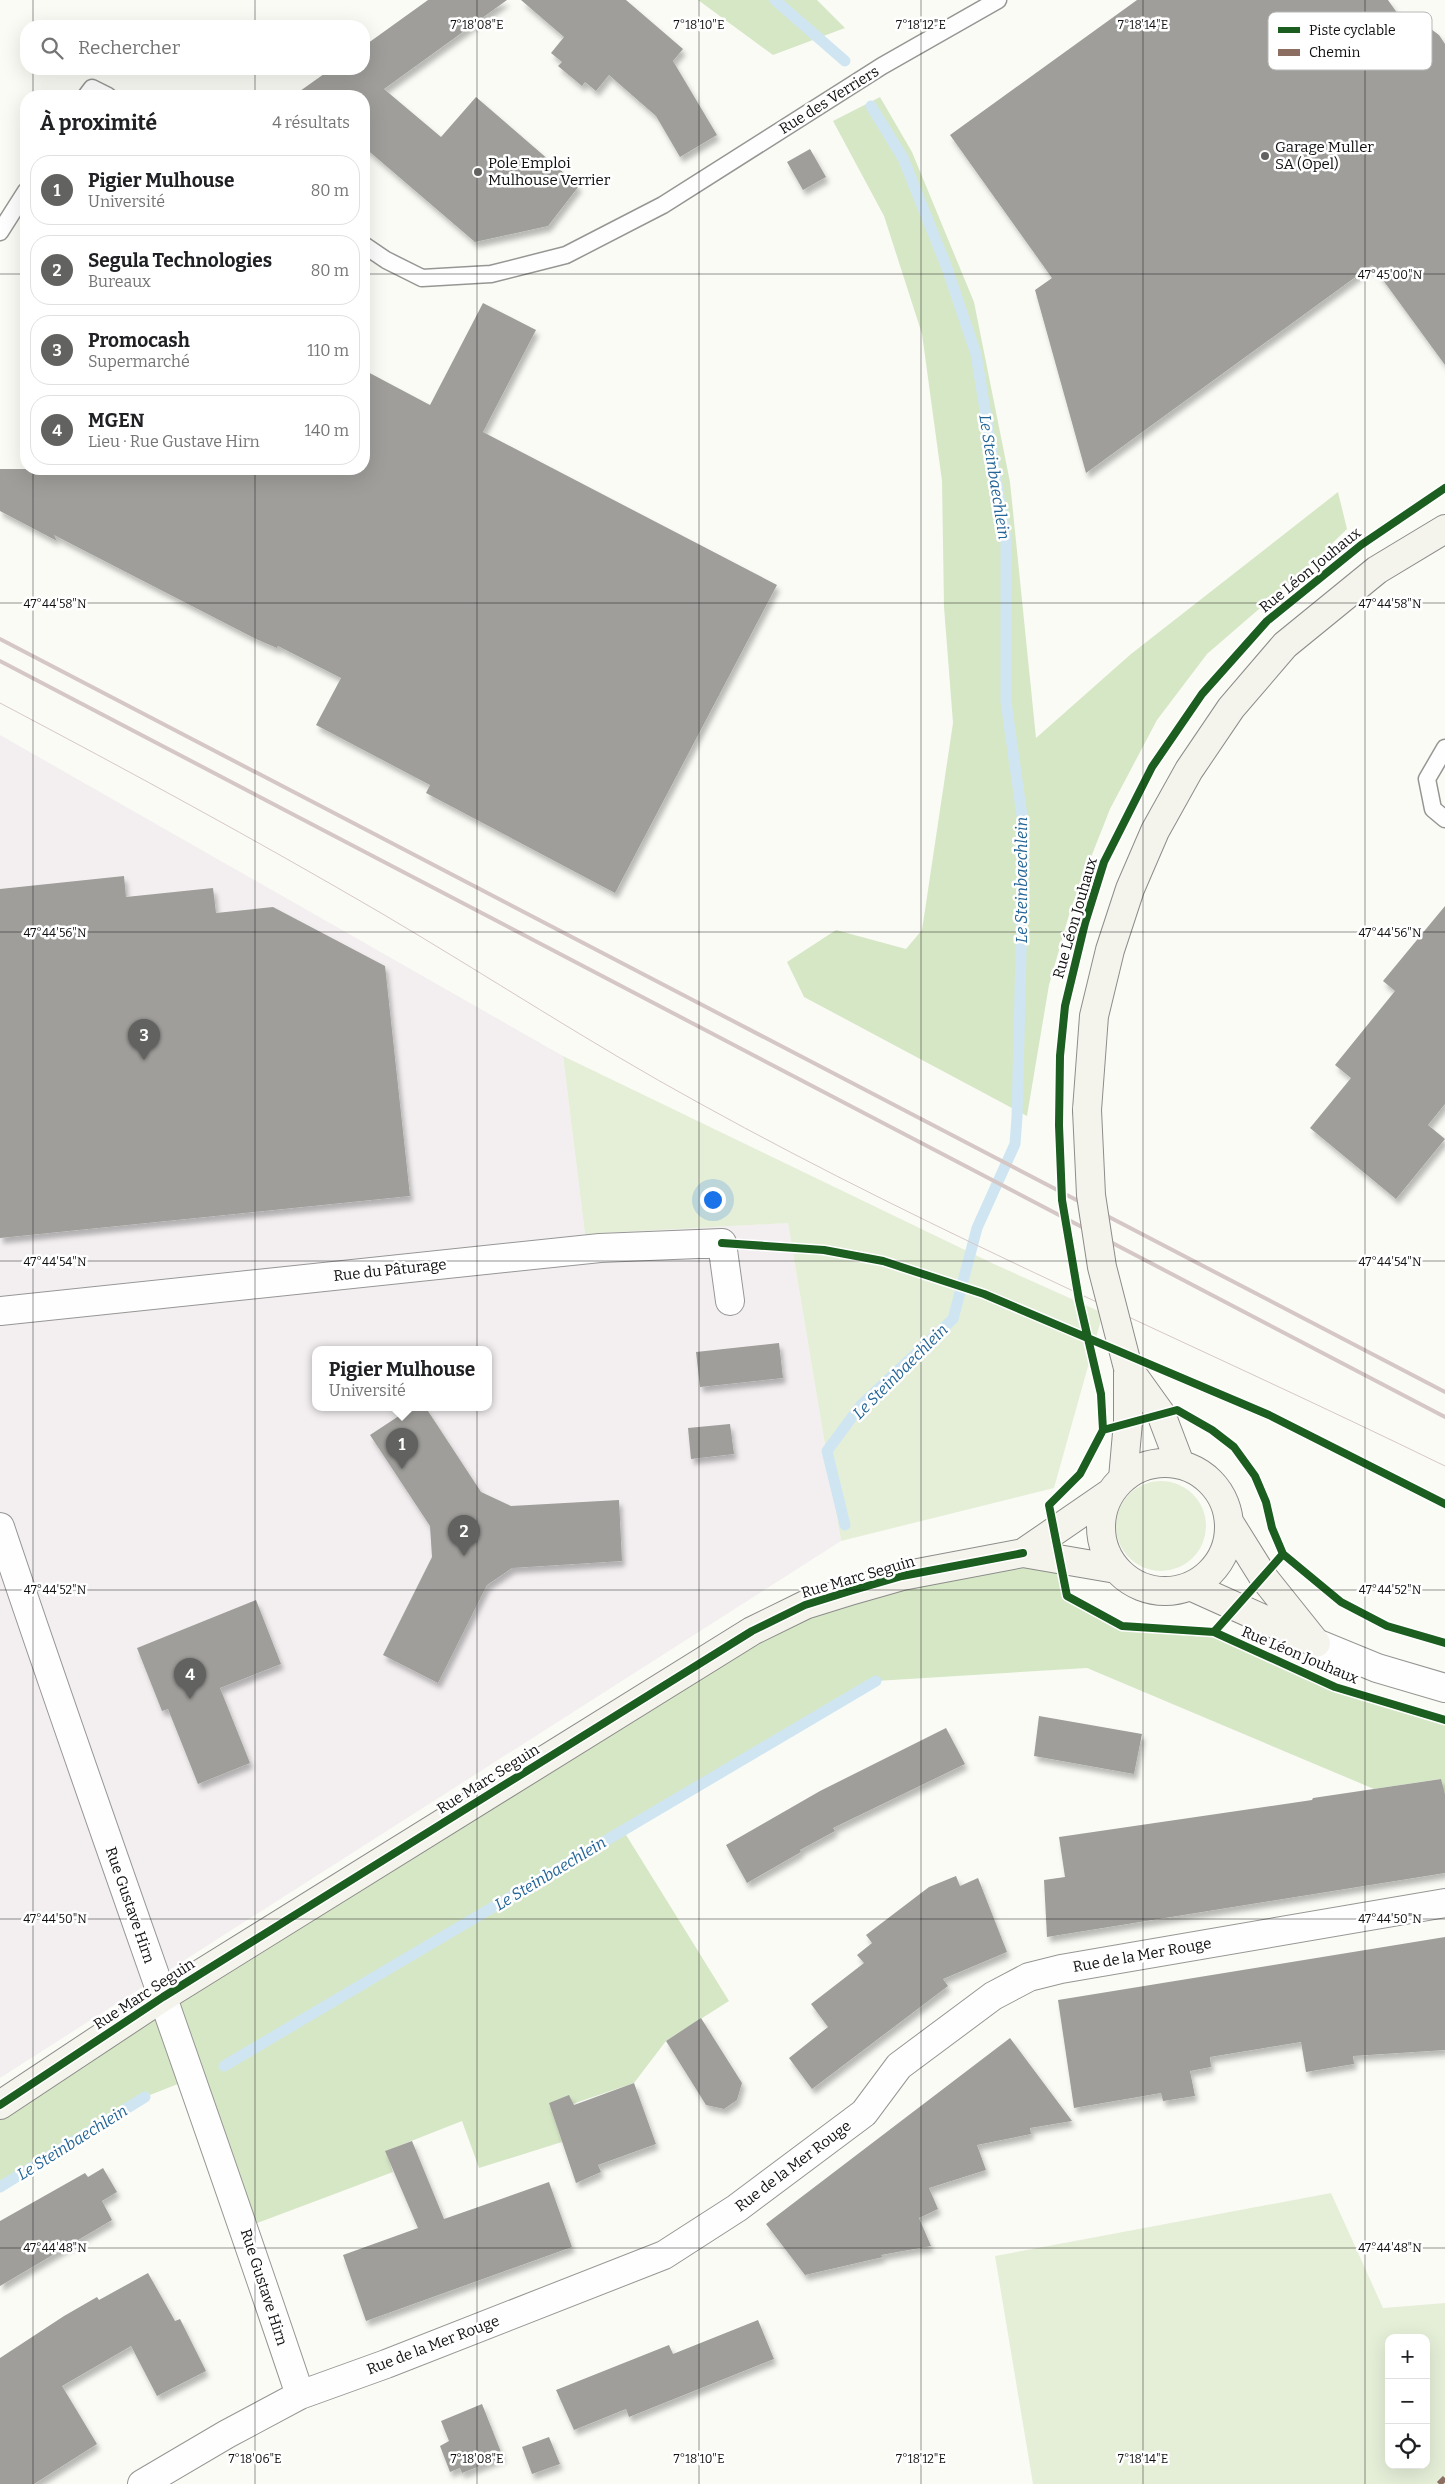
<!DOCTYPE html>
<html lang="fr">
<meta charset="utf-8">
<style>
:root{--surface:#fff;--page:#f6f6f6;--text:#202124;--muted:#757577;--line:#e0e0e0;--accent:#626260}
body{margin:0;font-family:Bitter,serif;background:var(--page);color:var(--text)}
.controls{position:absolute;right:15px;bottom:15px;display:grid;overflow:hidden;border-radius:10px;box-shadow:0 5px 20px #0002}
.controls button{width:45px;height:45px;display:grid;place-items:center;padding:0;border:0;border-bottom:1px solid var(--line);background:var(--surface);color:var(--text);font:25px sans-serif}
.you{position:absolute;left:712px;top:1199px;width:18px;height:18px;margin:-12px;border:4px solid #fff;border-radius:50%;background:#1a73e8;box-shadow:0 0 0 8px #1a73e833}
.badge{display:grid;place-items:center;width:32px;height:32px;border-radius:50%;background:var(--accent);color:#fff;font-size:16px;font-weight:700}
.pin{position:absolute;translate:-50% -41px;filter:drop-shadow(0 1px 2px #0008)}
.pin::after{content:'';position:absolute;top:26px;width:18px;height:15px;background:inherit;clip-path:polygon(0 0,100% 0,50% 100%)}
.popup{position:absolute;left:312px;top:1346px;width:180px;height:65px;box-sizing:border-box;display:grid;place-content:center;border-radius:10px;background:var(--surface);filter:drop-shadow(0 1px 4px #0005);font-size:16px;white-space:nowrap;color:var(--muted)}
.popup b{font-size:19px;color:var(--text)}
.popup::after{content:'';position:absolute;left:50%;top:100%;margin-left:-10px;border:10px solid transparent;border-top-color:var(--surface)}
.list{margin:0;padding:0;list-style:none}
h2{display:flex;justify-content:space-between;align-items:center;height:65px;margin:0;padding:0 20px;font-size:21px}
h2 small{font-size:16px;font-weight:400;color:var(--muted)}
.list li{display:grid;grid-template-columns:32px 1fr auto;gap:15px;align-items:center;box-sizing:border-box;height:70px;margin:0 10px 10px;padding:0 10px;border:1px solid var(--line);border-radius:20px}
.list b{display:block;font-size:19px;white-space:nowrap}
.list p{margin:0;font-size:16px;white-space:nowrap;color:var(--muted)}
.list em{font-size:16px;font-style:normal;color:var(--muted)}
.icon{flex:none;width:28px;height:28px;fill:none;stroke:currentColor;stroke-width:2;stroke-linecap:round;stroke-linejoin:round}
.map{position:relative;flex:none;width:1445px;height:2484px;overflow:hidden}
.search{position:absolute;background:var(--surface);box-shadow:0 5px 20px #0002;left:20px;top:20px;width:350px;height:55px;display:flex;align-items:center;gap:12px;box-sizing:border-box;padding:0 18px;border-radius:20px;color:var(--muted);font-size:19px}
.panel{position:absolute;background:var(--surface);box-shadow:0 5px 20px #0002;left:20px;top:90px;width:350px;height:385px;border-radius:20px}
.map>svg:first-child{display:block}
.industrial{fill:#f3eff1;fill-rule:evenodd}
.green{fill:#e5efd8;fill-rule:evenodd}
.forest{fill:#d6e7c6}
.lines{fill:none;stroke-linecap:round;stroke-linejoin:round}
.stream{stroke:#cfe6f2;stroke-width:11}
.building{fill:#9f9e9b;filter:url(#shadow)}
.lane-casing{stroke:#969694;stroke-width:19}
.street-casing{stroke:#969694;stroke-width:30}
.secondary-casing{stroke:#8c8c8a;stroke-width:30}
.lane{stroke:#fefefe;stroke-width:16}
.street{stroke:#fefefe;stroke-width:28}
.secondary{stroke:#f4f3ec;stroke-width:28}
.tram{stroke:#d6c7c7;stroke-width:1}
.rail{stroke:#d6c7c7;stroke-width:4}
.secondary-bridge-casing{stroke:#8c8c8a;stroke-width:30;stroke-linecap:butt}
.secondary-bridge{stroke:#f4f3ec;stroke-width:28}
.quiet{stroke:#8d6e63;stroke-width:6;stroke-dasharray:12 6;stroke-linecap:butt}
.cycleway-casing{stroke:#fff;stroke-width:11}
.cycleway{stroke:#1b5e20;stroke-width:8}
.ticks{fill:none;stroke:#101010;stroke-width:1;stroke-opacity:0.45}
.poi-dot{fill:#626260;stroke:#fff;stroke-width:2}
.labels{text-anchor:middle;stroke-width:5;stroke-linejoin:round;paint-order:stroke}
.street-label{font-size:15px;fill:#101010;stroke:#fff}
.poi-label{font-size:15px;fill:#101010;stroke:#fff;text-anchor:start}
.water-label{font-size:16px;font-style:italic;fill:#236497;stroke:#fff}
.key{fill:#fff;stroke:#b7b7b7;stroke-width:1}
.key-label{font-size:14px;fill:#101010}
.ticks-label{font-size:12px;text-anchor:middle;fill:#101010;stroke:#fff;stroke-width:5;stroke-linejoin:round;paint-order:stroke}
</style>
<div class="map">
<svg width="1445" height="2484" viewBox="0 0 1445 2484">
<defs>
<filter id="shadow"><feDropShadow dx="3" dy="5.5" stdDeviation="2.5" flood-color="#0004"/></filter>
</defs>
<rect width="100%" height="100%" fill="#fbfbf6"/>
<path class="industrial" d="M 0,735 L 563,1056 L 585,1233 L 788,1223 L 841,1541 L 0,2078 ZM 316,1350 L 488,1350 L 488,1408 L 316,1408 Z"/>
<path class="green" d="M 563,1056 L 994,1264 L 1103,1313 L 1054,1488 L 841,1541 L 788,1223 L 585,1234 Z
M1116 1526a45 45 0 1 1 90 0a45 45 0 1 1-90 0Z
M 1331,2193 L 1383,2308 L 1445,2303 L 1445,2484 L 1033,2484 L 995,2256 ZM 1389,2338 L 1426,2338 L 1426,2465 L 1389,2465 Z"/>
<path class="forest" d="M 698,0 L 817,0 L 845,28 L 773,55 Z
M 880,97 L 912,152 L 974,302 L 1010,482 L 1036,738 L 1131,654 L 1338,492 L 1347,529 L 1311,564 L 1207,654 L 1157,720 L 1110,809 L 1071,908 L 1049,985 L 1027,1116 L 804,997 L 787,962 L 836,930 L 906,949 L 922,930 L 953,723 L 944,607 L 942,481 L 922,334 L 884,216 L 833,121 Z
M 1059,1559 L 1067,1596 L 1122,1626 L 1214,1632 L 1335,1687 L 1445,1720 L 1445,1794 L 1440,1779 L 1374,1789 L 1087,1668 L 876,1681 L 623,1830 L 729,2001 L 666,2041 L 634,2083 L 552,2111 L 562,2142 L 479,2168 L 462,2121 L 386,2151 L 393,2172 L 244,2228 L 193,2078 L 145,2097 L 0,2187 L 0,2105 L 805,1605 Z"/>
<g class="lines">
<path class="stream" d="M 775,0 L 845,61
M 845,1525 L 827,1451 L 861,1405 L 953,1319 L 977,1228 L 1015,1144 L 1017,1117 L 1024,830 L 1006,702 L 1006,540 L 976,354 L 947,268 L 903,158 L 871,106
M 224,2066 L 876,1681
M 0,2187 L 145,2097"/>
</g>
<path class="building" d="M 428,0 L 507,0 L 384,89 L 441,137 L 476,97 L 579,186 L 548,226 L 475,242 L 364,147 L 364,96 L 293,96 L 331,69 L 364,69 L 364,46 Z
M 521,0 L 626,0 L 683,49 L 673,61 L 717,135 L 680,157 L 656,116 L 609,75 L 596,91 L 585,82 L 582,86 L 558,66 L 562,62 L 551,53 L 564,37 Z
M 1137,0 L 1388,0 L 1400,17 L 1427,26 L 1439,35 L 1445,44 L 1445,365 L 1372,265 L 1086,473 L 1035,290 L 1052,278 L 950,135 Z
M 810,149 L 826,177 L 803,190 L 787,162 Z
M 483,303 L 536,330 L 483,432 L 777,585 L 615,893 L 426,793 L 430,785 L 316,725 L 341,678 L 278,646 L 277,648 L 256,639 L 54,535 L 57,541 L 0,511 L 0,469 L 364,469 L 364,370 L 430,405 Z
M 124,876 L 126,897 L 213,888 L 216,913 L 273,907 L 385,966 L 410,1196 L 0,1238 L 0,889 Z
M 1445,906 L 1445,1104 L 1428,1125 L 1445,1139 L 1396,1199 L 1310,1128 L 1351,1078 L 1335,1065 L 1395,991 L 1383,981 Z
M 779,1343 L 783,1378 L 700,1387 L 696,1352 Z
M 411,1408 L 426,1408 L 481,1492 L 511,1506 L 619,1500 L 622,1561 L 512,1568 L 487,1585 L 438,1683 L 383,1655 L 432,1557 L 430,1526 L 370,1435 Z
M 730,1424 L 734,1454 L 691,1459 L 688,1428 Z
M 256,1600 L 281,1664 L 220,1688 L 250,1763 L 198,1784 L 168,1709 L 162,1711 L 137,1648 Z
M 1039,1716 L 1142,1734 L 1134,1774 L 1034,1756 Z
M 946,1728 L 965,1764 L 833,1828 L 835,1831 L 800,1850 L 801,1852 L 747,1883 L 726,1845 L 820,1791 Z
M 1441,1779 L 1445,1794 L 1445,1873 L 1047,1937 L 1044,1880 L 1065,1877 L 1059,1837 L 1312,1800 L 1313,1798 Z
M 956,1876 L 960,1886 L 978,1878 L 1007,1952 L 943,1979 L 948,1986 L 812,2089 L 789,2058 L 828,2027 L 811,2004 L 864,1963 L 857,1955 L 872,1943 L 866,1935 L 929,1887 Z
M 1445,1937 L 1445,2050 L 1353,2056 L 1354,2064 L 1306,2072 L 1301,2042 L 1210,2057 L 1211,2067 L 1190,2071 L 1195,2096 L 1163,2101 L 1161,2093 L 1074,2108 L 1058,2000 Z
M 701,2018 L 742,2083 L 737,2100 L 724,2109 L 706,2105 L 666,2041 Z
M 1010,2038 L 1072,2121 L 1030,2128 L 1031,2134 L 977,2145 L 986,2170 L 929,2188 L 938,2209 L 919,2218 L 931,2246 L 881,2255 L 883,2257 L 805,2275 L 766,2224 Z
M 634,2083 L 656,2144 L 598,2165 L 601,2172 L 576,2183 L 549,2103 L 569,2095 L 574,2105 Z
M 412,2141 L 444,2219 L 549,2182 L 572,2247 L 366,2321 L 343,2255 L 418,2228 L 385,2151 Z
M 103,2168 L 117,2192 L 102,2201 L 112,2220 L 0,2286 L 0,2221 L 85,2173 L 88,2177 Z
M 148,2273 L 175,2321 L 180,2319 L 206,2371 L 157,2396 L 131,2346 L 62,2386 L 97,2444 L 34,2484 L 0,2484 L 0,2358 L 64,2316 L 97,2297 L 99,2300 Z
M 758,2320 L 774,2359 L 629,2417 L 626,2409 L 574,2430 L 556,2390 L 669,2345 L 673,2354 Z
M 482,2404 L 503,2457 L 462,2473 L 460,2468 L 450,2472 L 440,2446 L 449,2441 L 441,2421 Z
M 549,2437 L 560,2464 L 532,2474 L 522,2447 Z"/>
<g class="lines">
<g class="lane-casing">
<path id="lane" d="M 86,96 L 92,88 L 108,96
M 0,232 L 26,191
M 364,245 L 386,260 L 422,278 L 491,274 L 566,255 L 663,205 L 882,66 L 998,0
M 1445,748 L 1427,779 L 1433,809 L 1445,819"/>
</g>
<g class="street-casing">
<path id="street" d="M 0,1311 L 600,1248 L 722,1243 L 730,1301
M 0,1527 C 97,1817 203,2105 300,2395
M 1316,1643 L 1377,1668 L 1445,1688
M 142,2484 L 227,2434 L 300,2395 L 386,2364 L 664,2255 L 737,2208 L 864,2113 L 899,2066 L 993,1996 L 1029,1977 L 1061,1969 L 1445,1903"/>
</g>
<g class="secondary-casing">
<path id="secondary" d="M 1087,1110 L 1094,1016 L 1110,950 L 1130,889 L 1155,831 L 1189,770 L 1231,708 L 1285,645 L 1377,570 L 1445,529
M 1128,1368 L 1161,1414 L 1180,1464
M1101 1527a64 64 0 1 1 128 0a64 64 0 1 1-128 0Z
M 1123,1478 L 1128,1422 L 1128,1368
M 1229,1522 L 1264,1578 L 1316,1643
M 1023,1553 L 1110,1493
M 1190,1586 L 1312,1641
M 0,2105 L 163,1997 L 752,1631 L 805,1605 L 850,1591 L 902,1576 L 1023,1553 L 1116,1569"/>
</g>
<use href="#lane" class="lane"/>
<use href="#street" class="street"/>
<use href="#secondary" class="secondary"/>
<path class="tram" d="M 0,703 C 129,771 256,840 381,913 C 488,976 591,1044 699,1103 C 941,1237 1197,1345 1445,1466"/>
<path class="rail" d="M 0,639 L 1445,1392
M 0,661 L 1445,1417"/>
<g class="secondary-bridge-casing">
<path id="secondary-bridge" d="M 1087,1110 L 1091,1195 L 1102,1267 L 1128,1368"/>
</g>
<use href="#secondary-bridge" class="secondary-bridge"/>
<path class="quiet" d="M 1439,2484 L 1445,2478"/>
<g class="cycleway-casing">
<path id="cycleway" d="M 1445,488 L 1361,545 L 1267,621 L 1202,694 L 1152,767 L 1104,862 L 1085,923 L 1065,1006 L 1060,1056 L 1059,1125 L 1062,1200 L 1079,1300 L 1101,1394 L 1103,1430 L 1080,1474 L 1049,1505 L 1067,1596 L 1122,1626 L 1214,1632 L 1335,1687 L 1445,1720
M 722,1243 L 824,1250 L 883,1261 L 984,1294 L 1269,1415 L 1445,1504
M 1103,1430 L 1177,1410 L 1212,1430 L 1234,1447 L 1255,1476 L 1266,1502 L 1272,1528 L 1283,1554 L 1341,1602 L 1387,1626 L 1445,1643
M 1214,1632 L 1283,1554
M 0,2105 L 163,1997 L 752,1631 L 805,1605 L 850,1591 L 902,1576 L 1023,1553"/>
</g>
<use href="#cycleway" class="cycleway"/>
</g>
<path class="ticks" d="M 33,0 L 33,26M 255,0 L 255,26M 477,0 L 477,2484M 699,0 L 699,2484M 921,0 L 921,2484M 1143,0 L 1143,2484M 1365,0 L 1365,2484M 33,69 L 33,96M 255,69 L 255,96M 0,274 L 26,274M 364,274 L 1445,274M 33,469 L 33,2484M 255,469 L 255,2484M 0,603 L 1445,603M 0,932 L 1445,932M 0,1261 L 1445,1261M 0,1590 L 1445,1590M 0,1919 L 1445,1919M 0,2248 L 1445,2248"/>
<g class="poi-dot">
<circle cx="1265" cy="156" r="5"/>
<circle cx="478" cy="172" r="5"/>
</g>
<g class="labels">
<g class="street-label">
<text transform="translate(829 100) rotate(-32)" y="5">Rue des Verriers</text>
<text transform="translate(1310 570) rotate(-39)" y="5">Rue Léon Jouhaux</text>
<text transform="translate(1075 918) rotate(-74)" y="5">Rue Léon Jouhaux</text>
<text transform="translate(390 1270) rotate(-6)" y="5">Rue du Pâturage</text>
<text transform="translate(858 1577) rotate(-16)" y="5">Rue Marc Seguin</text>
<text transform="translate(1300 1655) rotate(23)" y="5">Rue Léon Jouhaux</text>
<text transform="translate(488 1779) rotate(-32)" y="5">Rue Marc Seguin</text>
<text transform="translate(130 1905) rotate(71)" y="5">Rue Gustave Hirn</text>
<text transform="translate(1142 1955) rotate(-10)" y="5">Rue de la Mer Rouge</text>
<text transform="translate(144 1994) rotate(-33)" y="5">Rue Marc Seguin</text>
<text transform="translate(793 2166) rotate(-37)" y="5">Rue de la Mer Rouge</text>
<text transform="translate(264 2287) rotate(72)" y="5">Rue Gustave Hirn</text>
<text transform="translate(433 2345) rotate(-21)" y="5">Rue de la Mer Rouge</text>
</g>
<g class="poi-label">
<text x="1275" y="152">Garage Muller<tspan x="1275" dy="17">SA (Opel)</tspan></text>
<text x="488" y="168">Pole Emploi<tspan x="488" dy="17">Mulhouse Verrier</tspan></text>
</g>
<g class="water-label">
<text transform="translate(995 477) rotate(81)" y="6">Le Steinbaechlein</text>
<text transform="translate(1021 880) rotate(-90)" y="6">Le Steinbaechlein</text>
<text transform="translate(900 1371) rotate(-45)" y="6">Le Steinbaechlein</text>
<text transform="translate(550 1873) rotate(-31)" y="6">Le Steinbaechlein</text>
<text transform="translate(72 2142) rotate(-32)" y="6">Le Steinbaechlein</text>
</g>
</g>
<rect x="1268" y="12" width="164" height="58" rx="8" class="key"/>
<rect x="1278" y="27" width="22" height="6" fill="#1b5e20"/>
<rect x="1278" y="49" width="22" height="7" fill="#8d6e63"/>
<g class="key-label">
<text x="1309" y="35">Piste cyclable</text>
<text x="1309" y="57">Chemin</text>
</g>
<g class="ticks-label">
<text x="477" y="29">7°18'08"E</text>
<text x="699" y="29">7°18'10"E</text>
<text x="921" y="29">7°18'12"E</text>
<text x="1143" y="29">7°18'14"E</text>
<text x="1390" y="279">47°45'00"N</text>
<text x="55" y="608">47°44'58"N</text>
<text x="1390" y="608">47°44'58"N</text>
<text x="55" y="937">47°44'56"N</text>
<text x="1390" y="937">47°44'56"N</text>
<text x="55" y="1266">47°44'54"N</text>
<text x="1390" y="1266">47°44'54"N</text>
<text x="55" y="1594">47°44'52"N</text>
<text x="1390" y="1594">47°44'52"N</text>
<text x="55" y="1923">47°44'50"N</text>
<text x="1390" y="1923">47°44'50"N</text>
<text x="55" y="2252">47°44'48"N</text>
<text x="1390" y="2252">47°44'48"N</text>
<text x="255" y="2463">7°18'06"E</text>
<text x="477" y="2463">7°18'08"E</text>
<text x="699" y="2463">7°18'10"E</text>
<text x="921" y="2463">7°18'12"E</text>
<text x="1143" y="2463">7°18'14"E</text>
</g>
</svg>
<div class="controls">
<button>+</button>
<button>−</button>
<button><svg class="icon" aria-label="locate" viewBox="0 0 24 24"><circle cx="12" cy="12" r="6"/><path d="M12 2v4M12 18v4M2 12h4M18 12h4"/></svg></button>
</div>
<div class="you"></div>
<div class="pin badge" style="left:402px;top:1469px">1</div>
<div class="popup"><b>Pigier Mulhouse</b>Université</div>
<div class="pin badge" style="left:464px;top:1556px">2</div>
<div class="pin badge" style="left:144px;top:1060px">3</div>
<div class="pin badge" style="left:190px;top:1699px">4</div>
<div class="search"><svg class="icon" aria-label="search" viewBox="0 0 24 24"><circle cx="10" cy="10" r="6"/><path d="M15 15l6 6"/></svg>Rechercher</div>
<section class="panel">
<h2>À proximité<small>4 résultats</small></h2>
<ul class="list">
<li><span class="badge">1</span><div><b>Pigier Mulhouse</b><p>Université</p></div><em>80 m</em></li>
<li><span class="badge">2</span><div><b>Segula Technologies</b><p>Bureaux</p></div><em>80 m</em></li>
<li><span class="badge">3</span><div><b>Promocash</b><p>Supermarché</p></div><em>110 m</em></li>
<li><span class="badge">4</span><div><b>MGEN</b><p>Lieu · Rue Gustave Hirn</p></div><em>140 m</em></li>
</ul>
</section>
</div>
